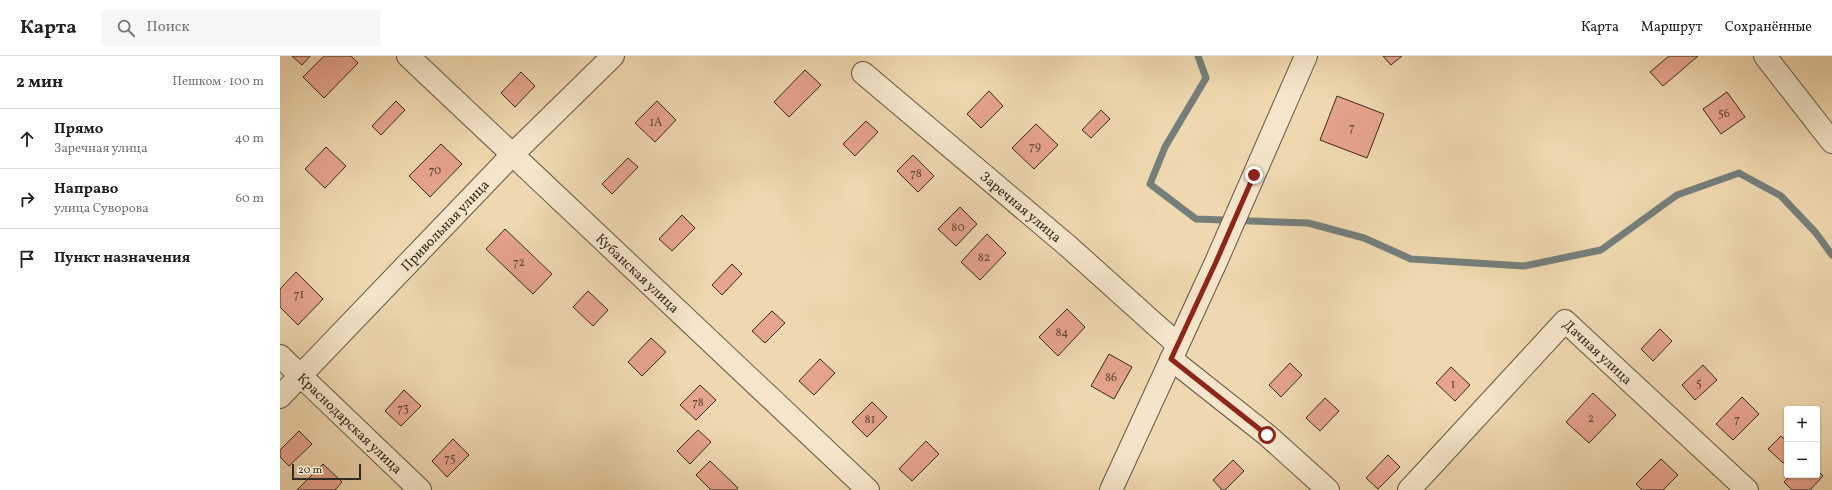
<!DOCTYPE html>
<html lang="ru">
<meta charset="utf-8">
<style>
:root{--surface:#fff;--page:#f6f6f6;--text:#202124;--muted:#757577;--line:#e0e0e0}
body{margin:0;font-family:Vollkorn,serif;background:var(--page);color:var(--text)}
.controls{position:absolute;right:12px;bottom:12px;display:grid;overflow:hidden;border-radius:4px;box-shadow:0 1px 3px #0004}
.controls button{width:36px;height:36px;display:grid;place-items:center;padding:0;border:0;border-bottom:1px solid var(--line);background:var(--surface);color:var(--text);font:20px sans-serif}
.scale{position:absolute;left:12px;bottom:10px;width:69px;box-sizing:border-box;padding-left:4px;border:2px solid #342b20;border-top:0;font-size:11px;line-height:14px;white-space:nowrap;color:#342b20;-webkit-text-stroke:3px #f5e6cb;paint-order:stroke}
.stop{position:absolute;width:12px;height:12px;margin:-9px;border:3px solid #8f2418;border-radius:50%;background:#fff}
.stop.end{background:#8f2418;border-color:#fff;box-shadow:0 1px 4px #0008}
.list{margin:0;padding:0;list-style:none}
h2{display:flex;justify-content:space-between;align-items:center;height:52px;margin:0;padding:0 16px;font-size:17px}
h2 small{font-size:13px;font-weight:400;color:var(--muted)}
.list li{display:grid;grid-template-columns:26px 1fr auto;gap:12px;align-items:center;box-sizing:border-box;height:60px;padding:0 16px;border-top:1px solid var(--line)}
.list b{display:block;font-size:15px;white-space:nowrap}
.list p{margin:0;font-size:13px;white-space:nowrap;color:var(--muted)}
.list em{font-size:13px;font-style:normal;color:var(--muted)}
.icon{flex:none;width:22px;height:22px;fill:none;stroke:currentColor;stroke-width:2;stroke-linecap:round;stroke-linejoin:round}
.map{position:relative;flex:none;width:1552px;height:434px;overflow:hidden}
header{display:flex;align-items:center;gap:24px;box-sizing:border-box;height:56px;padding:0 20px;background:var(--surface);border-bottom:1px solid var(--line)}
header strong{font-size:19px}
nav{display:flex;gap:22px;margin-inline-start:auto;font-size:14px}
.search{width:280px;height:36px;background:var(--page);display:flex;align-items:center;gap:10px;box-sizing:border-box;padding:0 14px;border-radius:4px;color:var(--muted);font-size:15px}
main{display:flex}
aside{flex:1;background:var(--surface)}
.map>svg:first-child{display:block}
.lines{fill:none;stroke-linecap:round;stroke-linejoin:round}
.stream{stroke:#747f7b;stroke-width:7}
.building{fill:#e6a48c;stroke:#342b20}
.minor-casing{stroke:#635644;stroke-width:24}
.tertiary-casing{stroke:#635644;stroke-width:24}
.minor{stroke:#f5e6cb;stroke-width:22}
.tertiary{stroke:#f5e6cb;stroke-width:22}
.route{stroke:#8f2418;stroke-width:5}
.labels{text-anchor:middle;stroke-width:3;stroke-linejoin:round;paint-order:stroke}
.number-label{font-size:12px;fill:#60493b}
.street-label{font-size:14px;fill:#342b20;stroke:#f5e6cb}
</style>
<header>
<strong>Карта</strong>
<div class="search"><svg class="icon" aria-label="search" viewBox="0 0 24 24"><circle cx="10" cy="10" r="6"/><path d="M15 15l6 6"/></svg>Поиск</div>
<nav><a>Карта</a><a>Маршрут</a><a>Сохранённые</a></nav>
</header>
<main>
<aside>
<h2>2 мин<small>Пешком · 100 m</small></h2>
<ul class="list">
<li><svg class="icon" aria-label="ahead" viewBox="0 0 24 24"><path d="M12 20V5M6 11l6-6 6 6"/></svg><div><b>Прямо</b><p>Заречная улица</p></div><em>40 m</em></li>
<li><svg class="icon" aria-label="right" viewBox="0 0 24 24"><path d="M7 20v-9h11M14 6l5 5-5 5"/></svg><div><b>Направо</b><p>улица Суворова</p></div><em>60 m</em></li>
<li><svg class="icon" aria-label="arrive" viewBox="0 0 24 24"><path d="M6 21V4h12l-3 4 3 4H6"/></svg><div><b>Пункт назначения</b></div></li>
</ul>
</aside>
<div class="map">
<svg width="1552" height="434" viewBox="0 0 1552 434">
<rect width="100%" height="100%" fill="#efd8af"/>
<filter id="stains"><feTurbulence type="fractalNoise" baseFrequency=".005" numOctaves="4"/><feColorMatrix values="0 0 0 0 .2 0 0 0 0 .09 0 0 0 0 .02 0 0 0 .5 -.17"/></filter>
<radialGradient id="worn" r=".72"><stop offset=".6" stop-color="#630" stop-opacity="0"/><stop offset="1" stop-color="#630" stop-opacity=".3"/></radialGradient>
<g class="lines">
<path class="stream" d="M 918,0 L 926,22 L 885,91 L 870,128 L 916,163 L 1028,167 L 1084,182 L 1131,203 L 1244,210 L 1321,194 L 1397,139 L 1459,117 L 1501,140 L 1536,177 L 1552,199"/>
</g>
<path class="building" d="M 12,0 L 30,0 L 22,9 Z
M 44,0 L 71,0 L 78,7 L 44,42 L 23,21 Z
M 1103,0 L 1122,0 L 1111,9 Z
M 1389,0 L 1418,0 L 1383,30 L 1370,16 Z
M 525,14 L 541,29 L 509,61 L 494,46 Z
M 241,16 L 255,30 L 235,51 L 221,37 Z
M 709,35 L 723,50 L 701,72 L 687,58 Z
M 1447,36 L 1465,61 L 1441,78 L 1423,53 Z
M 1057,40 L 1104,58 L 1087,102 L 1040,84 Z
M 116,45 L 125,54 L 101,79 L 92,70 Z
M 377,45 L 396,64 L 375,86 L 355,67 Z
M 821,54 L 830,63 L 811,82 L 802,74 Z
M 586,65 L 598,76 L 575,100 L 563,88 Z
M 756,68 L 778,89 L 754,113 L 732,92 Z
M 161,88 L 182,108 L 150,141 L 129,120 Z
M 46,91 L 66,110 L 45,132 L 25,113 Z
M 633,99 L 654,120 L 638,136 L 617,115 Z
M 348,102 L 358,111 L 332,138 L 322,128 Z
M 680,151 L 697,168 L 676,190 L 658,173 Z
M 402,159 L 415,172 L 392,195 L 379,183 Z
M 225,173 L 272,218 L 253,238 L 206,193 Z
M 707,178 L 726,197 L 700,224 L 681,206 Z
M 452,208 L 462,218 L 442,239 L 432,229 Z
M 16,216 L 43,243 L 18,269 L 0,251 L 0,233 Z
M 308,235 L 328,254 L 313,270 L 293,251 Z
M 787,253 L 805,271 L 778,300 L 759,281 Z
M 492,255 L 505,267 L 485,287 L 472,275 Z
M 1380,273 L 1392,285 L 1373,305 L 1361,293 Z
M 371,282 L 386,296 L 362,320 L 348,306 Z
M 829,298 L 852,311 L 834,343 L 811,330 Z
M 540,303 L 555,317 L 534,339 L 519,325 Z
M 1010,307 L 1022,319 L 1001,341 L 989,329 Z
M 1423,309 L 1437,324 L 1415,344 L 1402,329 Z
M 1171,311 L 1190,329 L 1175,345 L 1156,327 Z
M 420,329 L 436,344 L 416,364 L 400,349 Z
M 124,334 L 141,350 L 121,370 L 105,355 Z
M 1313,337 L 1336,359 L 1309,387 L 1286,366 Z
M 1462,341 L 1479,358 L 1453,384 L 1436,368 Z
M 1045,342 L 1059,355 L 1040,375 L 1026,362 Z
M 592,346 L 607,361 L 587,381 L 572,366 Z
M 418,374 L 431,386 L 410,408 L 397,395 Z
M 19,375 L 32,388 L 9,410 L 0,401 L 0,394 Z
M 1501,380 L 1507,385 L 1507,403 L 1503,407 L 1488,393 Z
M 173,383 L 189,399 L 167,421 L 152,405 Z
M 646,385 L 659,398 L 632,425 L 619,413 Z
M 1108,399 L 1120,411 L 1098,433 L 1086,422 Z
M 1381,403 L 1398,419 L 1383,434 L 1362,434 L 1356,428 Z
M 953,404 L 964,415 L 945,434 L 942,434 L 933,424 Z
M 430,405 L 458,432 L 456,434 L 431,434 L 416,419 Z
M 43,408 L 62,426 L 55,434 L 17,434 Z
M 1537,414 L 1543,420 L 1530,434 L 1512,434 L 1504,426 L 1511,419 L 1537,419 Z"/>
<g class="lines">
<g class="minor-casing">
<g id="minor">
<path id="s1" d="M 128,0 L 588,434"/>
<path d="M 1485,0 L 1552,86"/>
<path id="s2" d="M 583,17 L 789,191 L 897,288"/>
<path id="s3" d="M 0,300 L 140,434"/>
<path d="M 891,303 L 987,379 L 1048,434"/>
<path id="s4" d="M 0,341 L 232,99 L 333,0"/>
<path id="s5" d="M 1129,434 L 1285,265 L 1467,434"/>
</g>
</g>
<g class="tertiary-casing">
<path id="tertiary" d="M 831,434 L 936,206 L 1026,0"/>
</g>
<use href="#minor" class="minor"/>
<use href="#tertiary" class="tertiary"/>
</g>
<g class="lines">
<path class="route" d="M 974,119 L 936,206 L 891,303 L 987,379"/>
</g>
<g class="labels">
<g class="number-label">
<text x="1444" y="61">56</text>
<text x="376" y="70">1А</text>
<text x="1072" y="75">7</text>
<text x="755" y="94">79</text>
<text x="155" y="118">70</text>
<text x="636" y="121">78</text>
<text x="678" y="175">80</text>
<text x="704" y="205">82</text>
<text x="239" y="210">72</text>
<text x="19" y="242">71</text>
<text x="782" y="280">84</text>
<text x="831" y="325">86</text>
<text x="1419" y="331">5</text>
<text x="1173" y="332">1</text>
<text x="418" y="350">78</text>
<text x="123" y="356">73</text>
<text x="1311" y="366">2</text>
<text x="590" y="367">81</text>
<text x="1457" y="367">7</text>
<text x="170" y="406">75</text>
</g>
<g class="street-label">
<text dy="5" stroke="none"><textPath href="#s2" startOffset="207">Заречная улица</textPath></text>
<text dy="5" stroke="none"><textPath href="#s4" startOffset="238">Привольная улица</textPath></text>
<text dy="5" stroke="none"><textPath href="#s1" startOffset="316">Кубанская улица</textPath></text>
<text dy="5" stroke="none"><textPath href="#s5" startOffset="275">Дачная улица</textPath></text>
<text dy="5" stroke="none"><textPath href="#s3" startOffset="97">Краснодарская улица</textPath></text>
</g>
</g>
<rect width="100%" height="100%" filter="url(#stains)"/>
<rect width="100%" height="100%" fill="url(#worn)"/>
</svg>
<div class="controls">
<button>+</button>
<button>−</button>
</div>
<div class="scale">20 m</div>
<div class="stop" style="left:987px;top:379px"></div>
<div class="stop end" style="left:974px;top:119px"></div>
</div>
</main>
